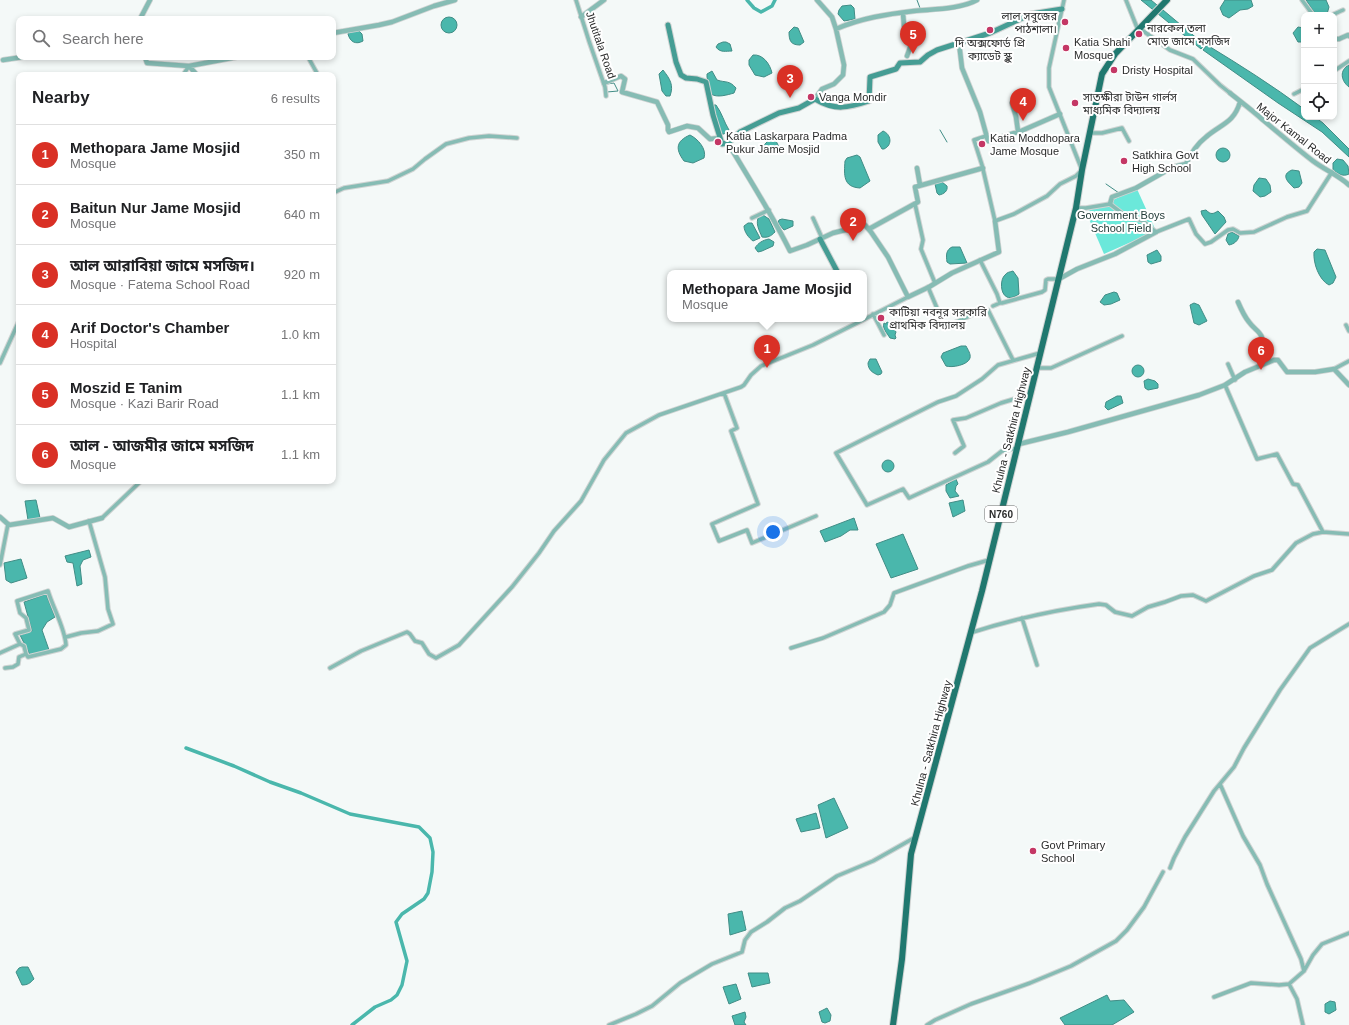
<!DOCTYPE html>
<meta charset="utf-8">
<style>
:root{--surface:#fff;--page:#f2f2f2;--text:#202124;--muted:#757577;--line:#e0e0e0;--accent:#d93025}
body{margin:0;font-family:Helvetica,"Noto Sans Bengali",sans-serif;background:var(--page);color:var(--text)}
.controls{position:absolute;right:12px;top:12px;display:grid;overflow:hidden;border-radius:8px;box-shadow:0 2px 6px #0003}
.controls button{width:36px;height:36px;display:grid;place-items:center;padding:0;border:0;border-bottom:1px solid var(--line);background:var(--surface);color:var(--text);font:20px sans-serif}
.you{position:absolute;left:773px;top:532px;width:14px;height:14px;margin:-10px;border:3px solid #fff;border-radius:50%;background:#1a73e8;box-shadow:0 0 0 6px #1a73e833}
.badge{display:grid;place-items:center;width:26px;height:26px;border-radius:50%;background:var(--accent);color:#fff;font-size:13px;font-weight:700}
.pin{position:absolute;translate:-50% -33px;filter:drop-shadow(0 1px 2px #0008)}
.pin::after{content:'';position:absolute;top:21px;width:14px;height:12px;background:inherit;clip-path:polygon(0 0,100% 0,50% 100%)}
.popup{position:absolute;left:667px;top:270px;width:200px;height:52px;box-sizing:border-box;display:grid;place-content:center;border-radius:8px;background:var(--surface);filter:drop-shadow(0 1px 3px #0005);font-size:13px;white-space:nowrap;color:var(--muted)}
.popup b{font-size:15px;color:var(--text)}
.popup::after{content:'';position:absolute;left:50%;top:100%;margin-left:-8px;border:8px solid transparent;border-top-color:var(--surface)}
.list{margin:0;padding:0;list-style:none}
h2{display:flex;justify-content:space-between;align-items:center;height:52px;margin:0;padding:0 16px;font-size:17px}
h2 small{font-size:13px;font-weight:400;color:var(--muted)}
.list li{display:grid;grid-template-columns:26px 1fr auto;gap:12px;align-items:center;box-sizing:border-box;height:60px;padding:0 16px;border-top:1px solid var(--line)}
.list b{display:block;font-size:15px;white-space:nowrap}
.list p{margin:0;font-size:13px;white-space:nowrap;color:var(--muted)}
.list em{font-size:13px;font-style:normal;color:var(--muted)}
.icon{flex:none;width:22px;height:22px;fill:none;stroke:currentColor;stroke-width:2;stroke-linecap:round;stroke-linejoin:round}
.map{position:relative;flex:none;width:1349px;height:1025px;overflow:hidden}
.search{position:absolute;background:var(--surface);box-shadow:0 2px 6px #0003;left:16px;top:16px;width:320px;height:44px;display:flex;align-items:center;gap:10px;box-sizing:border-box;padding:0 14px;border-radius:8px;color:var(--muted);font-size:15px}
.panel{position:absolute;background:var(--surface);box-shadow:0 2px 6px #0003;left:16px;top:72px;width:320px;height:412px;border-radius:8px}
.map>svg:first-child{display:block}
.green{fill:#6be8da}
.water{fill:#4ab7ac;stroke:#418d86}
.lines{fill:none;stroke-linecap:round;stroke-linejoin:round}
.stream{stroke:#418d86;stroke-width:1}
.canal{stroke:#4ab7ac;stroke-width:3.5}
.minor-casing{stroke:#d0d4d3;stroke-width:5.5}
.tertiary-casing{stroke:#d0d4d3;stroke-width:6}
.secondary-casing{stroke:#d0d4d3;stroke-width:7}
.trunk-casing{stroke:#d0d4d3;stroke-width:8}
.minor{stroke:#86bcb4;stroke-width:3.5}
.tertiary{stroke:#86bcb4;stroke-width:4.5}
.secondary{stroke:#459d94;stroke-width:5}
.trunk{stroke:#20786f;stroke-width:6}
.poi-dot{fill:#c43765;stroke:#fff;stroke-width:1.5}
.labels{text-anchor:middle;stroke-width:4;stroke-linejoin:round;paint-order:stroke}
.shield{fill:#fff;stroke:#6b6b6b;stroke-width:1}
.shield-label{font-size:10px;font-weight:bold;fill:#2b2c2c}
.poi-label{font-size:11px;fill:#2b2c2c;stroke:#fff;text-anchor:start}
.street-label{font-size:11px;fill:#2b2c2c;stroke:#fff}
.park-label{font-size:11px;fill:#233c39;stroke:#fff}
</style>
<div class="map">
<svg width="1349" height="1025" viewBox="0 0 1349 1025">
<rect width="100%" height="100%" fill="#f4f9f8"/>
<path class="green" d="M 1137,189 L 1156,231 L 1104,254 L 1086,212 Z"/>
<path class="water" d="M 1141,0 L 1151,0 L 1205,45 L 1201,49 Z
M 1225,0 L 1251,0 L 1253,6 L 1248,9 L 1240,10 L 1229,18 L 1223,15 L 1220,8 Z
M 1306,0 L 1326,0 L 1329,7 L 1327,14 L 1316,15 Z
M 851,5 L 854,8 L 855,19 L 844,21 L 838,14 L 839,10 L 842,6 Z
M441 25a8 8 0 1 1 16 0a8 8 0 1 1-16 0Z
M 794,27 L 798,28 L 804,42 L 800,45 C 791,45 789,41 789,32 Z
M 1298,27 L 1304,28 L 1304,42 L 1298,42 L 1293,33 Z
M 358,30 L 362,34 L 363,41 C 356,45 350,42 348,34 L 349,32 Z
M 723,42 L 726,42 L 730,44 L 732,51 C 726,51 720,53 716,47 L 718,44 Z
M 1207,45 C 1240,65 1273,86 1304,109 L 1304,117 L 1315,117 L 1323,123 L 1349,149 L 1349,157 L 1322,132 L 1278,103 L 1203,50 Z
M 753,55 C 763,54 770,64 772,73 L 764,77 L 755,75 L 749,65 L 749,60 Z
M 1349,65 L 1349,87 C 1341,81 1339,70 1349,65 Z
M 663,70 C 670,79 674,85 670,96 L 666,96 L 662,91 L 659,74 Z
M 712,71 L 717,80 C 726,83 729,80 736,88 L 734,93 C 727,95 717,98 711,94 L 707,77 L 707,74 Z
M 713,105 L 716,105 C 722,113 724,122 729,130 L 724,134 L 720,134 L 712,106 Z
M 883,131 C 891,134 893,145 884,149 L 882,149 L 878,142 L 878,135 Z
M 690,135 C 698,139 707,149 704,158 L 693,163 L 684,161 C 675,149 676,141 690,135 Z
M 769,140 L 772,140 L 776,141 L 780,149 L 780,152 C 771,157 767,154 764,145 Z
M1216 155a7 7 0 1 1 14 0a7 7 0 1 1-14 0Z
M 857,155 L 860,157 L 870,181 L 860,188 C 843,187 844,175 845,161 L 847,158 Z
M 1337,159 L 1343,160 L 1348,166 L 1349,174 C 1343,177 1338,174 1333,170 L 1333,163 Z
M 1292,170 L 1299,171 L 1302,183 L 1299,187 L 1294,188 C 1288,182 1280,175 1292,170 Z
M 1259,178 L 1266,179 L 1270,185 L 1271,192 L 1265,196 L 1260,197 L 1253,191 L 1254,185 Z
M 938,182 L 942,182 L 947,186 C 948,191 944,194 939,195 L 937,193 L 935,184 Z
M 1206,210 C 1211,215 1213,214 1218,211 L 1224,217 L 1226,222 L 1215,234 L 1202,215 L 1201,211 Z
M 763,215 L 769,219 L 775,232 C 771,236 768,238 762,237 C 759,230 755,223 759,216 Z
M 782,219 L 793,221 L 793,226 L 784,230 L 778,223 L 779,220 Z
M 748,223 L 752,223 L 760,238 L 753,241 C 749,238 744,232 744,226 Z
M 1232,232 L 1239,236 C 1238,241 1234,244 1229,245 L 1226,240 L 1228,234 Z
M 769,239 L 774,242 L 773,246 L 762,251 L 758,252 L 755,248 C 758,243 763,240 769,239 Z
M 952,247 L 960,247 L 967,263 L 950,264 L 947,262 C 946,255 946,250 952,247 Z
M 1317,249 L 1325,250 L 1336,277 L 1333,283 L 1329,285 C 1319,280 1313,263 1314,252 Z
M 1157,250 L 1161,256 L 1161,261 L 1151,264 L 1148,262 L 1147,255 Z
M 1013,271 L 1018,278 L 1019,294 C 1016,296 1011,299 1007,297 C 1000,294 1000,279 1005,275 C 1007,272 1010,272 1013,271 Z
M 1114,292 L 1117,293 L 1120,300 L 1111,304 L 1104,305 L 1100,302 L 1105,295 Z
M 1194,303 L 1199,305 L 1207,321 L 1199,325 L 1194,323 L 1190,305 Z
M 887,322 L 891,324 L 896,332 L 895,335 L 896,338 L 895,339 L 890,338 C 887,333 882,329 884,323 L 886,324 Z
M 961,346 L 966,346 C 968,350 971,354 970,358 C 968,365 952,368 946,366 L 941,357 L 943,353 Z
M 870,359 L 876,359 L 882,372 L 881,374 L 878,375 C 873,373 868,370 868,363 Z
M1132 371a6 6 0 1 1 12 0a6 6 0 1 1-12 0Z
M 1148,379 L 1155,381 L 1158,384 L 1158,388 L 1148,390 L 1145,388 L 1144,381 Z
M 1117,396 L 1121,396 L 1123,403 L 1108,410 L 1105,407 L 1106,402 Z
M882 466a6 6 0 1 1 12 0a6 6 0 1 1-12 0Z
M 956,479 L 958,484 L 956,486 L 955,491 L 959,496 L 950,498 L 946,491 L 946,485 Z
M 36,500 L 40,518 L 28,520 L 25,501 Z
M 963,500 L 965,511 L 953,517 L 949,503 Z
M 854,518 L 858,530 L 850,530 L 841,536 L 825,542 L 820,531 Z
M 903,534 L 918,569 L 891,578 L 876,544 Z
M 89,550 L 91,557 L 83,560 L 80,566 L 82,584 L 77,586 L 73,563 L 67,562 L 65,556 Z
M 21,559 L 27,578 L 11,583 L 6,580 L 4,563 Z
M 46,594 L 55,617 L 47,622 L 42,630 L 49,650 L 30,655 L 20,635 L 32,631 L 24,602 Z
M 834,798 L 848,828 L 826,838 L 818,805 Z
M 816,813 L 820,828 L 801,832 L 796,819 Z
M 742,911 L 746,930 L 730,935 L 728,914 Z
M 22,967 L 28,967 L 34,979 C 30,983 28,985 22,985 L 16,972 L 19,968 Z
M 748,973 L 768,973 L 770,983 L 752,987 Z
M 736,984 L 741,999 L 729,1004 L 723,987 Z
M 1107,995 L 1110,1001 L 1124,1000 L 1134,1012 L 1112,1025 L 1065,1025 L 1060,1018 Z
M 1330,1001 L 1335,1002 L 1336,1010 L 1329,1014 L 1325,1012 L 1325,1004 Z
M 827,1008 L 831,1015 L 830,1021 L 825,1023 L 822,1022 L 819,1012 Z
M 745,1012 L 746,1017 L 744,1022 L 746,1025 L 735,1025 L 732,1016 Z"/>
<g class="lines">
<path class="stream" d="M 917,0 L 920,8
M 607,92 L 618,91 L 614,83 L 607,84
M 940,130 L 947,142
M 1106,184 L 1119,193"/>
<path class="canal" d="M 747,0 L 754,8 L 761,12 L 772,6 L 775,0
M 186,748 L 234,766 L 270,782 L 301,793 L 350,814 L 419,827 L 430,838 L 433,852 L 432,872 L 428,893 L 424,899 L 402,914 L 396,922 L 407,961 L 402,985 L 397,995 L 391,1000 L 375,1007 L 352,1025"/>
<g class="minor-casing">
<path id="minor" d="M 576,0 L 589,41 L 605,87 L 606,96
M 1126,0 L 1138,30
M 1302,0 L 1313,15
M 1332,15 L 1343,10
M 1139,28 L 1170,50 L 1193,59 L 1220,85 L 1230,93
M 308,57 L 318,75
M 1334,71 L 1349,61
M 183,75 L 189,66
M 1294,94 L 1304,89
M 1090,133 L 1102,133 L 1122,128 L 1129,141
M 986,136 L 974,140 L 982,165 L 995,221 L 1014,214 L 1047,196 L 1060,184 L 1076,176 L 1082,170 L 1049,87 L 1049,68 L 1064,0
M 333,193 L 344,188 L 388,181 L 413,169 L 425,159 L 446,144 L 469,138 L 489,136 L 517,138
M 915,204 L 923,240 L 921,249 L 935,283
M 1076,208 L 1086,208 L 1110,204 L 1123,214 L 1143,221 L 1156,232 L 1189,219 L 1196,234 L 1205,244 L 1211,242 L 1228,230 L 1233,229 L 1240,233 L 1254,232 L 1287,217 L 1307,211 L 1332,172
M 752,218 L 769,210
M 813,218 L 822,238
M 980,260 L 997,294 L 1000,303
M 928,287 L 945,327 L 983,310 L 988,310 L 1013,360
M 993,306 L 1000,303 L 1002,303 L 1042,292 L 1045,290 L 1046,280 L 1048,279 L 1059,279
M 873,314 L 884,335
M 857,323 L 908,297
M 1346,325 L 1349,331
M 0,363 L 19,321
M 1228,364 L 1235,380
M 1037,368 L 1051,368 L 1122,336
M 1334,369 L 1349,361
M 1225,385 L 1257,459 L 1277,454 L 1293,484 L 1298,485 L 1323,532
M 724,393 L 737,428 L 731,431 L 758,504 L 712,524 L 719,541 L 747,530 L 752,543 L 816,516
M 1018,448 L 1002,451 L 988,462 L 909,498 L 903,489 L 867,505 L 836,453 L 938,402 L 956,396 L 982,379 L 998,365 L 1040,353
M 955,453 L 964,446 L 953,420 L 966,418 L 1001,403 L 1031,394
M 102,518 L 141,481
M 0,565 L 8,524
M 1022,618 L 1037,665
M 970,633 C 1013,619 1055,610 1099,604 L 1106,605 L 1115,612 L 1132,616 L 1148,607 L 1165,602 L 1181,596 L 1193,595 L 1206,601 L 1254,576 L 1272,570 L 1296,543 L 1313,534 L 1323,532 L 1349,534
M 66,637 L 81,633 L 98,631 L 113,624 L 108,609 L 105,577 L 89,521
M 791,648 L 823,638 L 884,612 L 890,605 L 894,593 L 968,566 L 989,560
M 0,653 L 20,644
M 5,668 L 13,667 L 18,664 L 19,657 L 26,654 L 24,646 L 20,644 L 15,634 L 29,630 L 26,618 L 20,613 L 17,601 L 48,591 C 53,608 65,628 66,645 L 61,649 L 28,657 L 26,654
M 330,668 L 361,651 L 407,632 L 410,634 L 415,641 L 422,643 L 429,654 L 436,658 L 459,645 L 512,587 L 539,553 L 554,531 L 581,501 L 604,460 L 626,433 L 659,415 L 741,387 L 744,385 L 751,375 L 761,366 L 813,345 L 857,323 L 859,319
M 1220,784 L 1243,836 L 1260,865 L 1267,884 L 1301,959 L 1304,971
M 1170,868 L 1174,858 L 1185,837 L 1214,791 L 1234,767 L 1244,748 L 1280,690 L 1310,648 L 1349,624
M 1214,997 L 1251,983 L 1279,985 L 1289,984
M 609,1025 L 636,1014 L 652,1006 L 680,983 L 712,964 L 742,952 L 745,940 L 751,932 L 767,922 L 785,908 L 800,901 L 837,876 L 873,861 L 914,838
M 927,1025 L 935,1020 L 971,1004 L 1030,983 L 1071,966 L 1116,941 L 1127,930 L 1144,907 L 1163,872
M 1303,1025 L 1297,999 L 1289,984 L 1304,971 L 1313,955 L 1322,944 L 1349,933"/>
</g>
<g class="tertiary-casing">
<path id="tertiary" d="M 903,13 L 904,26 L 909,36 L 911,45 L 907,56
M 581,17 L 604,0
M 140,19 L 150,0
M 836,29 C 861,18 888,14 914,11 C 934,9 961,9 977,0
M 333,33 L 379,25 L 392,22 L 434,6 L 455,0
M 1334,39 L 1339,39 L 1348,35 L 1349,36
M 959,43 L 962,68 L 980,112 L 988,141 L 1021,131 L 1060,114
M 145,57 L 147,63 L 189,66 L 197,75
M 3,60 L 23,57
M 189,66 L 237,57
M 604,83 L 621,76 L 625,79 L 622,92 L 657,102 L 668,125 L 668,130 L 669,132 L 687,126 L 698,128 L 710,139 L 720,138
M 1230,93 C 1241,102 1252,110 1263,120 C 1280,134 1296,148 1313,161 C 1325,170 1338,175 1349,185
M 815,99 L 822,89 L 834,84 L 843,75 L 844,65 L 836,29 L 832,17 L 817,0
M 1012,103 L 1016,117 L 1018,131
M 728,143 C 749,179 772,214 790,251 L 807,245 L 833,233 L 865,225 L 871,232 L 888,257 L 908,297 L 929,287 L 952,273 L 999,252 L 995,221
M 917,168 L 920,185
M 1110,204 L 1112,197 L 1136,188 L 1173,167 L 1186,164 C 1191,153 1197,144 1206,137 C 1221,124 1234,123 1240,102
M 869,229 L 918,202 L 915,187 L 983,168
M 1059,279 L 1077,269 L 1115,254 L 1156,232
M 1238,302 C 1241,309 1244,316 1249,322 C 1256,332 1265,332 1262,348 L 1270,361
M 1019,444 L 1068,432 L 1199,395 L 1225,385 L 1245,372 L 1274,360 L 1278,360 L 1287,372 L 1315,372 L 1334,369 L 1349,385
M 0,517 L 9,525 L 53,518 L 69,527 L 102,518"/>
</g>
<g class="secondary-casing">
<path id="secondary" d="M 668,25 L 676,62 L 681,75 L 686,78 L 697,79 L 706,82 L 713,115 L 722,144 L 728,143 L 740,132 L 779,113 L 799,108 L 815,99 C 835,111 848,108 869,101 L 870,77 L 896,69 L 900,63 L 920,62 L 928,55 L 937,50 L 990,33 L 1031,14 L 1062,9
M 820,239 L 838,273"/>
</g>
<g class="trunk-casing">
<path id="trunk" d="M 893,1025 L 902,959 L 911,854 L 982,591 L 1076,208 L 1082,170 L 1102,74 L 1115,54 L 1167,0"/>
</g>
<use href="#minor" class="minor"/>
<use href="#tertiary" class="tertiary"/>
<use href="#secondary" class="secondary"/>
<use href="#trunk" class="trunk"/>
</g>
<g class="poi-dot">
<circle cx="1065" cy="22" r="4"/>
<circle cx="990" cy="30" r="4"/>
<circle cx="1139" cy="34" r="4"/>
<circle cx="1066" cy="48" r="4"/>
<circle cx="1114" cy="70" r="4"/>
<circle cx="811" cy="97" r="4"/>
<circle cx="1075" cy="103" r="4"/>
<circle cx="718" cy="142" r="4"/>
<circle cx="982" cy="144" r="4"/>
<circle cx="1124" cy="161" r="4"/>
<circle cx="881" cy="318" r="4"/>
<circle cx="1033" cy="851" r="4"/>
</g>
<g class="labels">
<rect class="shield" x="985" y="506" width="32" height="16" rx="3"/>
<g class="shield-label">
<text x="1001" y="518">N760</text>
</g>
<g class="poi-label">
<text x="1057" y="20" text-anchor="end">লাল সবুজের<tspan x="1057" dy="13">পাঠশালা।</tspan></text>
<text x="1147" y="32">নারকেল তলা<tspan x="1147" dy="13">মোড় জামে মসজিদ</tspan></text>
<text x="1074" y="46">Katia Shahi<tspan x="1074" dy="13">Mosque</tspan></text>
<text x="990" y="47" text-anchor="middle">দি অক্সফোর্ড প্রি<tspan x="990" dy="13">ক্যাডেট স্কুল</tspan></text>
<text x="1122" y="74">Dristy Hospital</text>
<text x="819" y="101">Vanga Mondir</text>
<text x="1083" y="101">সাতক্ষীরা টাউন গার্লস<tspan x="1083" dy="13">মাধ্যমিক বিদ্যালয়</tspan></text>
<text x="726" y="140">Katia Laskarpara Padma<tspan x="726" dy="13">Pukur Jame Mosjid</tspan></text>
<text x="990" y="142">Katia Moddhopara<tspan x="990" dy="13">Jame Mosque</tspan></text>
<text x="1132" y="159">Satkhira Govt<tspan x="1132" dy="13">High School</tspan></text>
<text x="889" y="316">কাটিয়া নবনূর সরকারি<tspan x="889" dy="13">প্রাথমিক বিদ্যালয়</tspan></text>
<text x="1041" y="849">Govt Primary<tspan x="1041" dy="13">School</tspan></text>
</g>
<g class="street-label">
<text transform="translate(601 45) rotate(71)" y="4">Jhutitala Road</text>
<text transform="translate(1294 133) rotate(38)" y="4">Major Kamal Road</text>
<text transform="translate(1011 430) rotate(-76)" y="4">Khulna - Satkhira Highway</text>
<text transform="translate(931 743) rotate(-75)" y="4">Khulna - Satkhira Highway</text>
</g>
<g class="park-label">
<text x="1121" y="219">Government Boys<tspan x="1121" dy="13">School Field</tspan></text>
</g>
</g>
</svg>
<div class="controls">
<button>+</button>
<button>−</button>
<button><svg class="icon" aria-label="locate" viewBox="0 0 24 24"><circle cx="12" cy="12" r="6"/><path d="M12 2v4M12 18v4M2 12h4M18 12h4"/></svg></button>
</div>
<div class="you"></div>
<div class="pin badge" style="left:767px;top:368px">1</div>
<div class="popup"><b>Methopara Jame Mosjid</b>Mosque</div>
<div class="pin badge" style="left:853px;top:241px">2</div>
<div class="pin badge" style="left:790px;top:98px">3</div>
<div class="pin badge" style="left:1023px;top:121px">4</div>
<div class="pin badge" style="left:913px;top:54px">5</div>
<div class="pin badge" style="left:1261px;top:370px">6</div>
<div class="search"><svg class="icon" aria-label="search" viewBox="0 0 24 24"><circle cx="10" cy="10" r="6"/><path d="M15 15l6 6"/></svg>Search here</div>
<section class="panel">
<h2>Nearby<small>6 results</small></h2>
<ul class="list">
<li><span class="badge">1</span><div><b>Methopara Jame Mosjid</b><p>Mosque</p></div><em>350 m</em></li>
<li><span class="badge">2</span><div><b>Baitun Nur Jame Mosjid</b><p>Mosque</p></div><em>640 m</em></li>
<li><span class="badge">3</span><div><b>আল আরাবিয়া জামে মসজিদ।</b><p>Mosque · Fatema School Road</p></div><em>920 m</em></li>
<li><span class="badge">4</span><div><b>Arif Doctor's Chamber</b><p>Hospital</p></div><em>1.0 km</em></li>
<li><span class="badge">5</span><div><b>Moszid E Tanim</b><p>Mosque · Kazi Barir Road</p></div><em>1.1 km</em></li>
<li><span class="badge">6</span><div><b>আল - আজমীর জামে মসজিদ</b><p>Mosque</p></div><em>1.1 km</em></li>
</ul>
</section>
</div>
